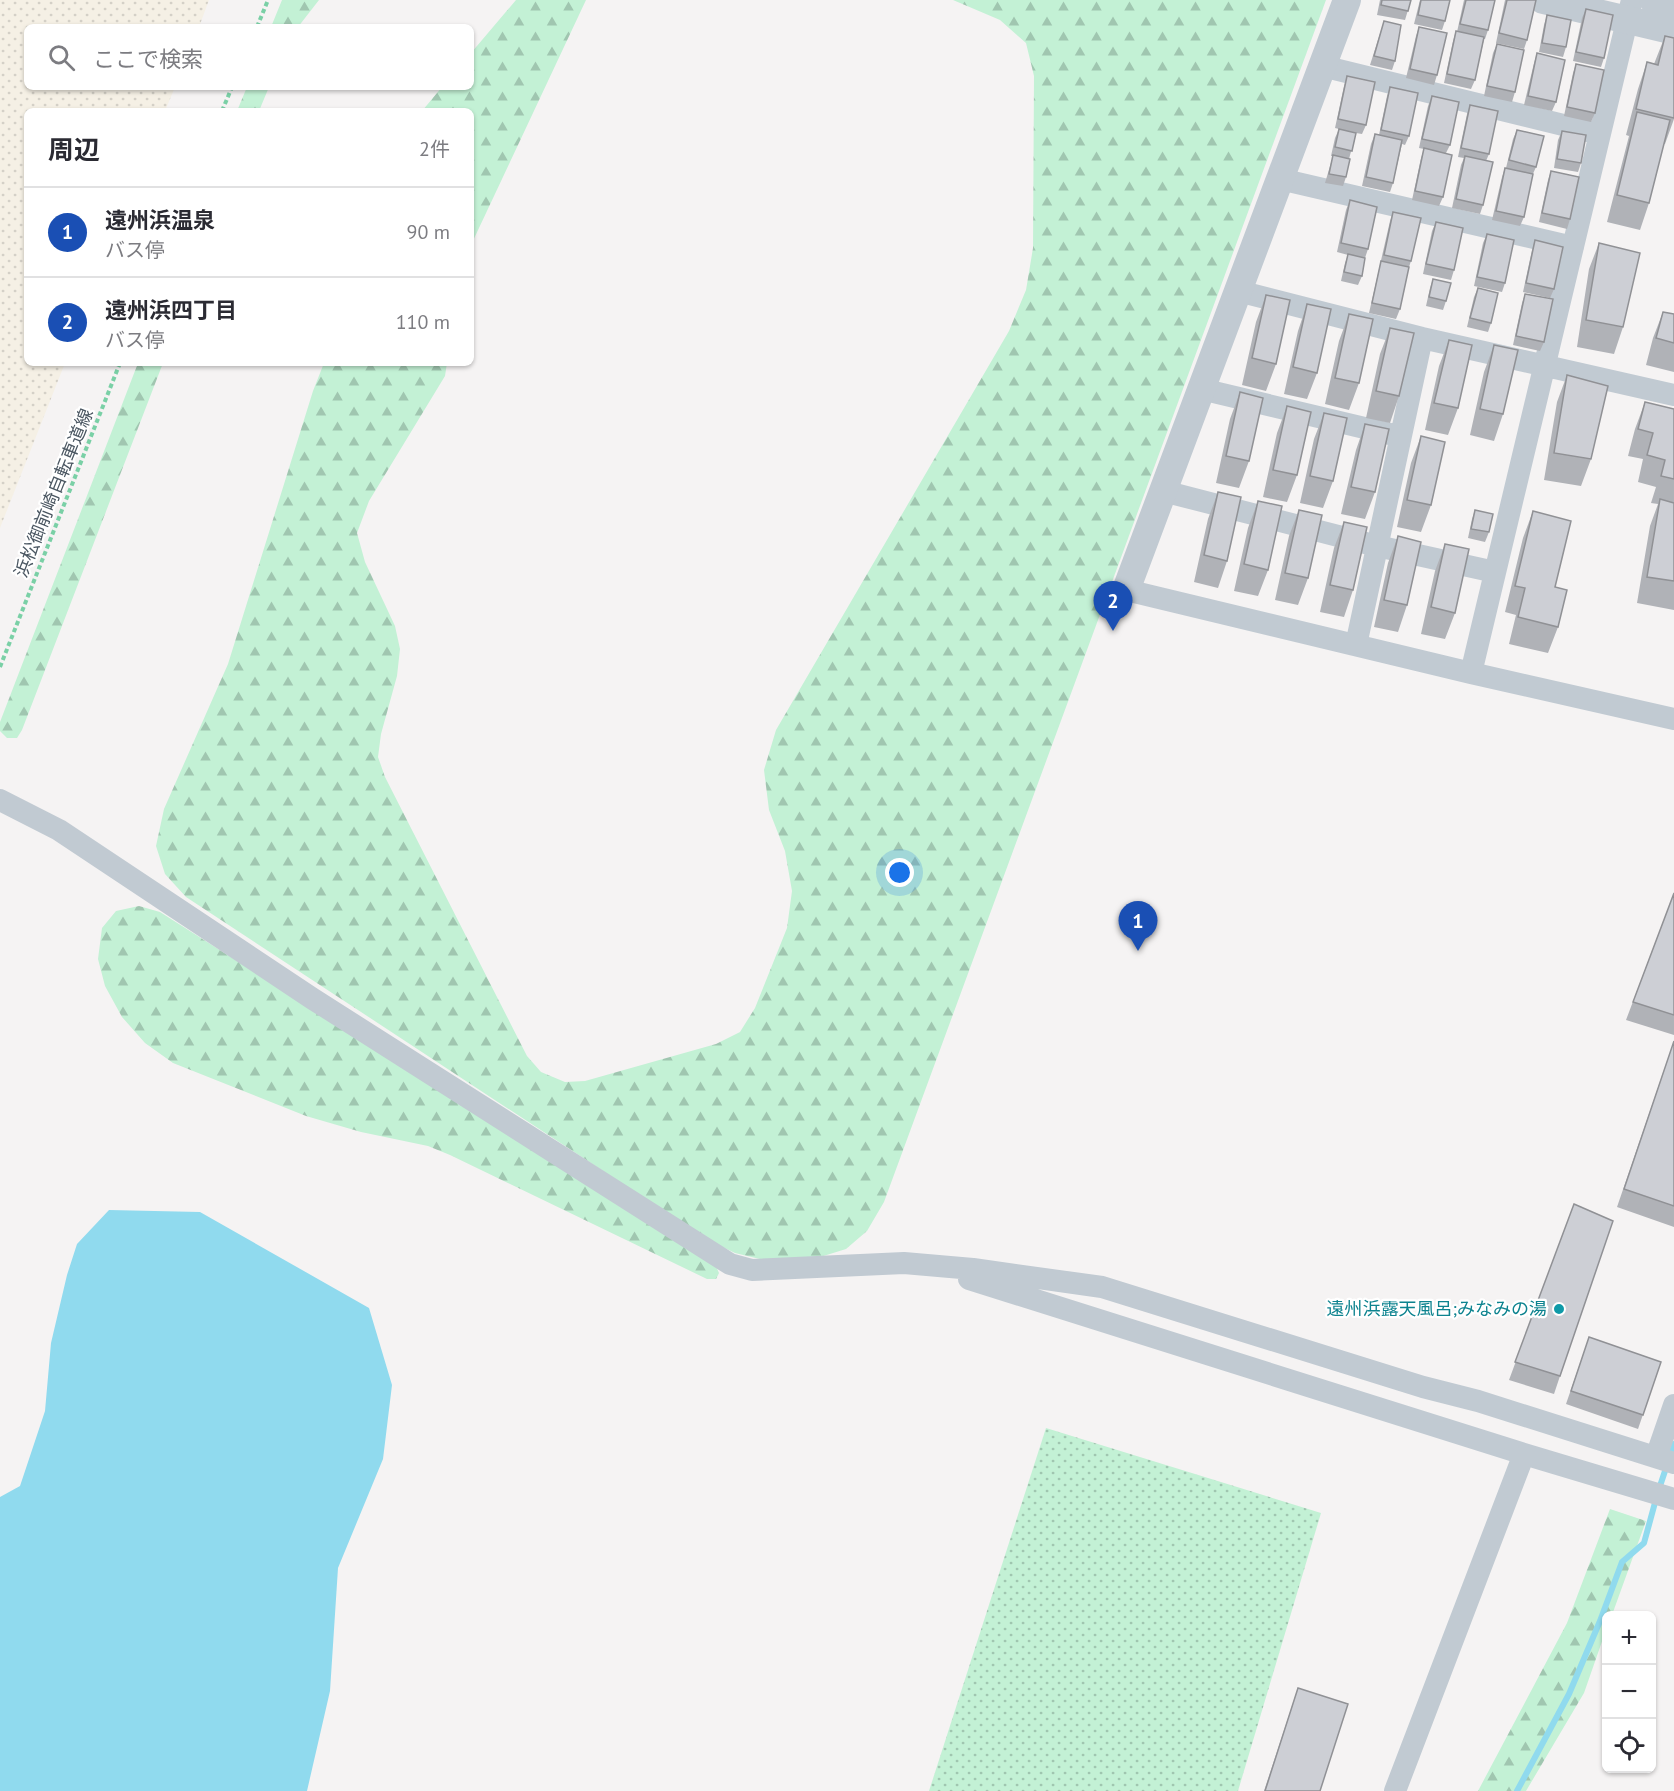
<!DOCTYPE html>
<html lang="ja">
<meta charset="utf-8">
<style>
:root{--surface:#fff;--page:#f2f2f3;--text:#2b2b33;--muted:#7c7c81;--line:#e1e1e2;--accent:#ea580c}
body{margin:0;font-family:"PT Sans","Noto Sans JP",sans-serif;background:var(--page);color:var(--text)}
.controls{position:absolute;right:18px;bottom:18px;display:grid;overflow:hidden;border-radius:9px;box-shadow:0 2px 4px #0004}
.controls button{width:54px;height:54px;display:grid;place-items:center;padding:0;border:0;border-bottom:2px solid var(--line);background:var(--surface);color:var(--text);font:30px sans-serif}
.you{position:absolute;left:900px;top:873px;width:21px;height:21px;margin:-15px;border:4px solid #fff;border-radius:50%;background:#1a73e8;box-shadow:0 0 0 9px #1a73e833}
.badge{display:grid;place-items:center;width:39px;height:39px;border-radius:50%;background:var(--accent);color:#fff;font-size:20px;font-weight:700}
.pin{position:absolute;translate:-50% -50px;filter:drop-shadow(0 2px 3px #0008)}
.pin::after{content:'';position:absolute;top:32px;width:21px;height:18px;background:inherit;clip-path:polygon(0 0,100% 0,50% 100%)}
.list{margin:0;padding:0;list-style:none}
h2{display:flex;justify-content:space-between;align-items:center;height:78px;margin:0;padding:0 24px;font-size:26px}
h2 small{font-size:20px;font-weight:400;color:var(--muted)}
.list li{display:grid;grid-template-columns:39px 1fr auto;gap:18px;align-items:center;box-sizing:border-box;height:90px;padding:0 24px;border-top:2px solid var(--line)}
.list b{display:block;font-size:22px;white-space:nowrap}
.list p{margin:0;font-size:20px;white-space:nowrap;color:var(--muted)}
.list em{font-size:20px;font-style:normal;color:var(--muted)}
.icon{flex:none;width:33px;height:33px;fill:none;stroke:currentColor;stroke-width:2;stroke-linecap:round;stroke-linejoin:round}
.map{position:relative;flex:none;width:1674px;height:1791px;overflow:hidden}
.search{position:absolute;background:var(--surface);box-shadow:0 2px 4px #0004;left:24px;top:24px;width:450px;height:66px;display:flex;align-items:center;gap:15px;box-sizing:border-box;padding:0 21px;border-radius:9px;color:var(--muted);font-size:22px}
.panel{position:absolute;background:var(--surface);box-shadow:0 2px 4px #0004;left:24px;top:108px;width:450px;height:258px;border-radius:9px}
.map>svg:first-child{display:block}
.forest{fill:url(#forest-firs)}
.sand{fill:url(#sand-dots)}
.park{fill:url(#park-dots)}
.water{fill:#90daee}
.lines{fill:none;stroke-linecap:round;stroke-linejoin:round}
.stream{stroke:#90daee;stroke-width:6}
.path{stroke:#7ad0a6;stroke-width:4;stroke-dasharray:4.5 3;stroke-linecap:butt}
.minor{stroke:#c1cad2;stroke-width:22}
.tertiary{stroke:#c1cad2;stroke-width:28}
.wall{fill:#b0b2b7}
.building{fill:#cdcfd5;stroke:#909195;stroke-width:1.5}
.culture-dot{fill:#0f9aa8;stroke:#fff;stroke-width:2}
.labels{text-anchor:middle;stroke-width:4.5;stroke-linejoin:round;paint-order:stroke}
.street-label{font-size:18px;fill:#4a5661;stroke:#fff}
.culture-label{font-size:18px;fill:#0d838f;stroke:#fff;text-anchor:end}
</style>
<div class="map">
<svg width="1674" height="1791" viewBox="0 0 1674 1791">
<defs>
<pattern id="forest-firs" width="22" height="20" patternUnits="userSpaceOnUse" patternTransform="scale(1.5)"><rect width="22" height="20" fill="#c3f1d5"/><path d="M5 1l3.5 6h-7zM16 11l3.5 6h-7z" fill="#a0c6b0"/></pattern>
<pattern id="sand-dots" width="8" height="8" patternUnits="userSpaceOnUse" patternTransform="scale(1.5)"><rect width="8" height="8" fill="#f5f0e5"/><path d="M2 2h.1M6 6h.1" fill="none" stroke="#d4d0c7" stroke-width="1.8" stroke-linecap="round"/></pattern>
<pattern id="park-dots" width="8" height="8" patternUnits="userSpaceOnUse" patternTransform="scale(1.5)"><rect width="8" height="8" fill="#c3f1d5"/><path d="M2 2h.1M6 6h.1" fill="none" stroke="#a0c6b0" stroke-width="1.8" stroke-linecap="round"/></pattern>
</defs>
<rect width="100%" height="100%" fill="#f5f3f3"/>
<path class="forest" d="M 282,0 L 319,0 L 298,27 L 271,27 Z
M 516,0 L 586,0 L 471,245 L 471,111 L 422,111 L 442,87 L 471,87 L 471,53 Z
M 953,0 L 1326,0 L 884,1202 L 867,1231 L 846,1249 L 817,1258 L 764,1260 L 735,1253 L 708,1240 L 186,897 L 165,874 L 156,846 L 164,809 L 228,664 L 313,391 L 324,363 L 447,363 L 445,376 L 369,501 L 357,533 L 365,562 L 395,626 L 400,649 L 397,676 L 381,734 L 378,757 L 385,777 L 527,1056 L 541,1072 L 565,1082 L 585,1081 L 716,1044 L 740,1032 L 755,1008 L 787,928 L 792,891 L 785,851 L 769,810 L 764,770 L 776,730 L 1009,331 L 1026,290 L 1033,248 L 1034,76 L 1026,43 L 1000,20 Z
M 247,87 L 269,87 L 259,111 L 237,111 Z
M 138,363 L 163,363 L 22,730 L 17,738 L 7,738 L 0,731 L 0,722 Z
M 139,906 L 160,912 L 715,1264 L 719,1273 L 716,1279 L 707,1279 L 450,1155 L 428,1146 L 361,1132 L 306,1116 L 173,1063 L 145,1043 L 122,1017 L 105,986 L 98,959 L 102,928 L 116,911 Z
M 1610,1509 L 1646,1521 L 1612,1615 L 1606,1616 L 1606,1630 L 1584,1693 L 1526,1791 L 1478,1791 L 1567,1623 Z"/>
<path class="sand" d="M 0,0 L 209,0 L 199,27 L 27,27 L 27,87 L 175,87 L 165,111 L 27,111 L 27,363 L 65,363 L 0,528 Z"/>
<path class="park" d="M 1046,1428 L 1321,1513 L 1238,1791 L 929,1791 Z"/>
<path class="water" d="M 109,1210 L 200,1212 L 369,1308 L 392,1385 L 383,1459 L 338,1568 L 330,1691 L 307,1791 L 0,1791 L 0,1497 L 20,1486 L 45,1411 L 51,1343 L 67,1275 L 77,1244 Z"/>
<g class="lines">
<path class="stream" d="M 1659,1489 L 1674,1444
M 1517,1791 L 1569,1694 L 1600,1621 L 1622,1562 L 1644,1543 L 1656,1499"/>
<path class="path" d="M 257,27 L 268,0
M 222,111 L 232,87
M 0,667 L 120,363"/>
<path class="minor" d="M 1322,66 L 1600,134
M 1280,179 L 1573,247
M 1238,291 L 1422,338 L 1674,395
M 1201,389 L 1394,435
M 1163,491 L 1377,546 L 1495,572
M 1126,590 L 1471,673 L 1674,719
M 1356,645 L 1422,338
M 1471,673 L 1632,0
M 0,800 L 59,830 L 313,999 L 730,1264 L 752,1270 L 904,1263 L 973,1269 L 1102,1287 L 1423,1387 L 1478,1401 L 1674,1463
M 969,1279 L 1524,1454 L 1674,1499
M 1656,1457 L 1674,1405
M 1395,1791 L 1524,1454"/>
<path class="tertiary" d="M 1543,0 L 1674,31
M 1653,0 L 1674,5
M 1126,590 L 1347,0"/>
</g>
<path class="wall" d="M 1380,0 L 1411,0 L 1405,20 L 1377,15 Z
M 1420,0 L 1450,0 L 1445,21 L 1442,30 L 1414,24 Z
M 1464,0 L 1495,0 L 1488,30 L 1485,39 L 1484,39 L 1475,80 L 1471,89 L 1444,83 L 1453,41 L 1456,31 L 1457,32 Z
M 1505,0 L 1507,0 L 1527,40 L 1524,49 L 1496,43 Z
M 1586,9 L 1604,58 L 1601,67 L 1573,61 L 1582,18 Z
M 1547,15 L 1566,47 L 1563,57 L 1539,52 L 1544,25 Z
M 1384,21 L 1395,61 L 1392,70 L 1370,65 Z
M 1419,27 L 1437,75 L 1434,85 L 1406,78 L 1416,36 Z
M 1665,36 L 1674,38 L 1674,119 L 1665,144 L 1664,144 L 1649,203 L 1640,230 L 1607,222 L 1629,136 L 1626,135 L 1638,89 L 1647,62 L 1654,64 Z
M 1497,44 L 1515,92 L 1512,102 L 1484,96 L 1493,53 Z
M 1537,53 L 1556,102 L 1552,111 L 1524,105 L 1534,63 Z
M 1576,64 L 1595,113 L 1591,122 L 1564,116 L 1573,73 Z
M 1347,76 L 1366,125 L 1362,134 L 1356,133 L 1349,159 L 1346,177 L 1343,186 L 1325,183 L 1333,156 L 1331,156 L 1335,138 L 1339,129 L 1335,128 L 1344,86 Z
M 1390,87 L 1409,136 L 1405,145 L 1402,144 L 1393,183 L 1390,192 L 1362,186 L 1371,144 L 1375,134 L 1379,135 L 1387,96 Z
M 1432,96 L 1450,145 L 1446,153 L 1443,197 L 1439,206 L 1412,200 L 1421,158 L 1424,149 L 1419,148 L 1428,106 Z
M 1470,105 L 1489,154 L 1486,161 L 1483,205 L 1480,214 L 1452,208 L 1461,165 L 1464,158 L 1458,157 L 1467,114 Z
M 1517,130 L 1536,167 L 1532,176 L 1524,217 L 1520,226 L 1492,220 L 1502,177 L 1505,168 L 1506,168 L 1513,139 Z
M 1562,131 L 1581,163 L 1578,172 L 1554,168 L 1558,140 Z
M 1551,171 L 1570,219 L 1567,229 L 1539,222 L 1548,180 Z
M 1350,200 L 1368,249 L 1365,258 L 1362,276 L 1358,285 L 1341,281 L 1345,263 L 1348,255 L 1337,252 L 1346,210 Z
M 1393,212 L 1411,261 L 1409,267 L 1400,309 L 1396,319 L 1369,313 L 1390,221 Z
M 1436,222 L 1454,270 L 1451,280 L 1423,274 L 1432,231 Z
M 1487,234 L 1505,283 L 1502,292 L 1474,286 L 1483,243 Z
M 1535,240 L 1554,289 L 1550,298 L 1523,292 L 1532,250 Z
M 1599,243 L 1623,327 L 1614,354 L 1577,347 L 1589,269 Z
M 1433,279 L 1446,301 L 1443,310 L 1426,306 L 1430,288 Z
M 1478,288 L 1491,323 L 1488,332 L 1467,327 L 1474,297 Z
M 1525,294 L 1544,342 L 1540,351 L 1513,345 L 1522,303 Z
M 1266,295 L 1276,364 L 1266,391 L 1242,385 L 1256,322 Z
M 1307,304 L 1317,373 L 1307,399 L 1284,394 L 1298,331 Z
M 1663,312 L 1674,314 L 1674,372 L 1646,365 L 1653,338 Z
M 1349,314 L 1359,383 L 1349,410 L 1325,404 L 1339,341 Z
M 1390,328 L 1399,396 L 1390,423 L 1366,418 L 1380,354 Z
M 1449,340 L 1458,408 L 1448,435 L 1425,430 L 1439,366 Z
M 1494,345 L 1503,414 L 1494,441 L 1470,435 L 1484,372 Z
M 1567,375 L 1591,459 L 1581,486 L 1544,480 L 1557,402 Z
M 1240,392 L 1249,461 L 1239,488 L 1216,483 L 1230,419 Z
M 1645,402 L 1674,409 L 1674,610 L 1637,603 L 1650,526 L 1658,504 L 1651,503 L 1656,487 L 1638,482 L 1643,459 L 1628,456 L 1635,429 Z
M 1287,406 L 1297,475 L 1287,502 L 1263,497 L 1277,433 Z
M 1324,413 L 1333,481 L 1323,508 L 1300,503 L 1314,439 Z
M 1365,424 L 1375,492 L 1365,519 L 1341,514 L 1356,450 Z
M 1421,436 L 1431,505 L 1421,532 L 1397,527 L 1411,463 Z
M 1218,492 L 1227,561 L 1218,588 L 1194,582 L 1208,519 Z
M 1258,501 L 1268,570 L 1258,596 L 1234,591 L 1248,528 Z
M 1299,510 L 1308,578 L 1298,605 L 1275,600 L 1289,536 Z
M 1475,510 L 1489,532 L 1485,542 L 1468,538 L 1472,519 Z
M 1533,511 L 1555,587 L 1558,627 L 1548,653 L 1509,644 L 1516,615 L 1505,612 L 1523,538 Z
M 1344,522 L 1353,590 L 1344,617 L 1320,612 L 1334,548 Z
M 1398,536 L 1407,605 L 1398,632 L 1374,627 L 1388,563 Z
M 1445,544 L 1455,613 L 1445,639 L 1421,634 L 1435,571 Z
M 1674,893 L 1674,1035 L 1626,1020 Z
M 1674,1041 L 1674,1227 L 1617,1207 Z
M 1574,1204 L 1560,1376 L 1554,1394 L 1509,1380 Z
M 1589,1337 L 1661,1362 L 1638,1429 L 1566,1404 Z
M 1298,1688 L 1320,1791 L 1264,1791 L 1292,1706 Z"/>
<path class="building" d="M 1382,0 L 1411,0 L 1408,11 L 1381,5 Z
M 1421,0 L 1450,0 L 1445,21 L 1418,15 Z
M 1466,0 L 1495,0 L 1488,30 L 1460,24 Z
M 1507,0 L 1536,0 L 1527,40 L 1499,33 Z
M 1586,9 L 1613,15 L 1604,58 L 1576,52 Z
M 1547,15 L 1571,20 L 1566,47 L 1542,43 Z
M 1384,21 L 1401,25 L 1395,61 L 1374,56 Z
M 1419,27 L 1447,33 L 1437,75 L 1410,69 Z
M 1456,31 L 1484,37 L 1475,80 L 1447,74 Z
M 1665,36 L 1674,38 L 1674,118 L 1636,109 L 1647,62 L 1658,65 Z
M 1497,44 L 1524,50 L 1515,92 L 1487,86 Z
M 1537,53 L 1565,60 L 1556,102 L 1528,96 Z
M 1576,64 L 1604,70 L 1595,113 L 1567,107 Z
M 1347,76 L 1375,82 L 1366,125 L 1338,119 Z
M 1390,87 L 1418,93 L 1409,136 L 1381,130 Z
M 1432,96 L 1459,102 L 1450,145 L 1422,139 Z
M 1470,105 L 1498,111 L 1489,154 L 1461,148 Z
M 1637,112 L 1670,120 L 1649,203 L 1617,195 Z
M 1339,129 L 1356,133 L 1352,151 L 1335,147 Z
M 1517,130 L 1544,136 L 1536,167 L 1509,160 Z
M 1562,131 L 1586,135 L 1581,163 L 1557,159 Z
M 1375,134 L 1402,140 L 1393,183 L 1366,177 Z
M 1424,148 L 1452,155 L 1443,197 L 1415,191 Z
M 1333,155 L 1350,159 L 1346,177 L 1329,174 Z
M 1465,156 L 1493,162 L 1483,205 L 1456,199 Z
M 1505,168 L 1533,174 L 1524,217 L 1496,211 Z
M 1551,171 L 1579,177 L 1570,219 L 1542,213 Z
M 1350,200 L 1377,207 L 1368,249 L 1341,243 Z
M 1393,212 L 1421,218 L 1411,261 L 1384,255 Z
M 1436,222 L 1463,228 L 1454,270 L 1426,264 Z
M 1487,234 L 1514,240 L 1505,283 L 1477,277 Z
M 1535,240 L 1563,247 L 1554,289 L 1526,283 Z
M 1599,243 L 1640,253 L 1623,327 L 1586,320 Z
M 1348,254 L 1365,258 L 1362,276 L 1344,272 Z
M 1381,261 L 1409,267 L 1400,309 L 1372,303 Z
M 1433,279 L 1451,283 L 1446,301 L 1429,297 Z
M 1478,288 L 1498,293 L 1491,323 L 1470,318 Z
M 1525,294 L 1553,299 L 1544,342 L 1516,336 Z
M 1266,295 L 1290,300 L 1276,364 L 1252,358 Z
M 1307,304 L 1331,309 L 1317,373 L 1293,367 Z
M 1663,312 L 1674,314 L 1674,343 L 1656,338 Z
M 1349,314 L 1373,319 L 1359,383 L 1335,378 Z
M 1390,328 L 1414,333 L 1399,396 L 1376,391 Z
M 1449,340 L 1472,345 L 1458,408 L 1434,403 Z
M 1494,345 L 1518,350 L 1503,414 L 1480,409 Z
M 1567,375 L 1608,386 L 1591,459 L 1554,453 Z
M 1240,392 L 1263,398 L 1249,461 L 1226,456 Z
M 1645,402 L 1674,409 L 1674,479 L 1661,476 L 1665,460 L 1647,455 L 1653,433 L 1638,429 Z
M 1287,406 L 1311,412 L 1297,475 L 1273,470 Z
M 1324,413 L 1347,418 L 1333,481 L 1310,476 Z
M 1365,424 L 1389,429 L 1375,492 L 1351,487 Z
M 1421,436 L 1445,442 L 1431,505 L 1407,500 Z
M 1218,492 L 1241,497 L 1227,561 L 1204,555 Z
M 1660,499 L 1674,503 L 1674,581 L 1647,577 Z
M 1258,501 L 1282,506 L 1268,570 L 1244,564 Z
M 1299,510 L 1322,515 L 1308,578 L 1285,573 Z
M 1475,510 L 1493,514 L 1489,532 L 1471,529 Z
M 1533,511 L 1571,521 L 1555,587 L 1567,590 L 1558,627 L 1518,617 L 1525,588 L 1515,586 Z
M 1344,522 L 1367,527 L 1353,590 L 1330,585 Z
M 1398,536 L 1421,542 L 1407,605 L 1384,600 Z
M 1445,544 L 1469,549 L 1455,613 L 1431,607 Z
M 1674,893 L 1674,1015 L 1633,1002 Z
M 1674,1041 L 1674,1206 L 1624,1189 Z
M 1574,1204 L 1613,1221 L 1560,1376 L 1515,1362 Z
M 1589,1337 L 1661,1362 L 1643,1415 L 1571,1391 Z
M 1298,1688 L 1348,1704 L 1320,1791 L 1265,1791 Z"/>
<circle class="culture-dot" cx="1559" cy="1309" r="6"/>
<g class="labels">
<g class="street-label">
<text transform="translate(54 493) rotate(-68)" y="6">浜松御前崎自転車道線</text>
</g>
<g class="culture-label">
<text x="1547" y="1315">遠州浜露天風呂;みなみの湯</text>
</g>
</g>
</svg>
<div class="controls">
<button>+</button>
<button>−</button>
<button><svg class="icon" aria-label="locate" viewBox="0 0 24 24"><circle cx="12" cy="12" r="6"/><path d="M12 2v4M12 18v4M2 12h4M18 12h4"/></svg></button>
</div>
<div class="you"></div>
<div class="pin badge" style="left:1138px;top:951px;background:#1a4fb4">1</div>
<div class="pin badge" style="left:1113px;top:631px;background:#1a4fb4">2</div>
<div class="search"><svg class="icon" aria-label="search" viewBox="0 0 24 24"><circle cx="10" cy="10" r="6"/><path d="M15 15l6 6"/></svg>ここで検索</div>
<section class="panel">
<h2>周辺<small>2件</small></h2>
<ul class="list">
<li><span class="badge" style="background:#1a4fb4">1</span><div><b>遠州浜温泉</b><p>バス停</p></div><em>90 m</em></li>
<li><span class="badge" style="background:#1a4fb4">2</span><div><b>遠州浜四丁目</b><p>バス停</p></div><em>110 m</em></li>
</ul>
</section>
</div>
